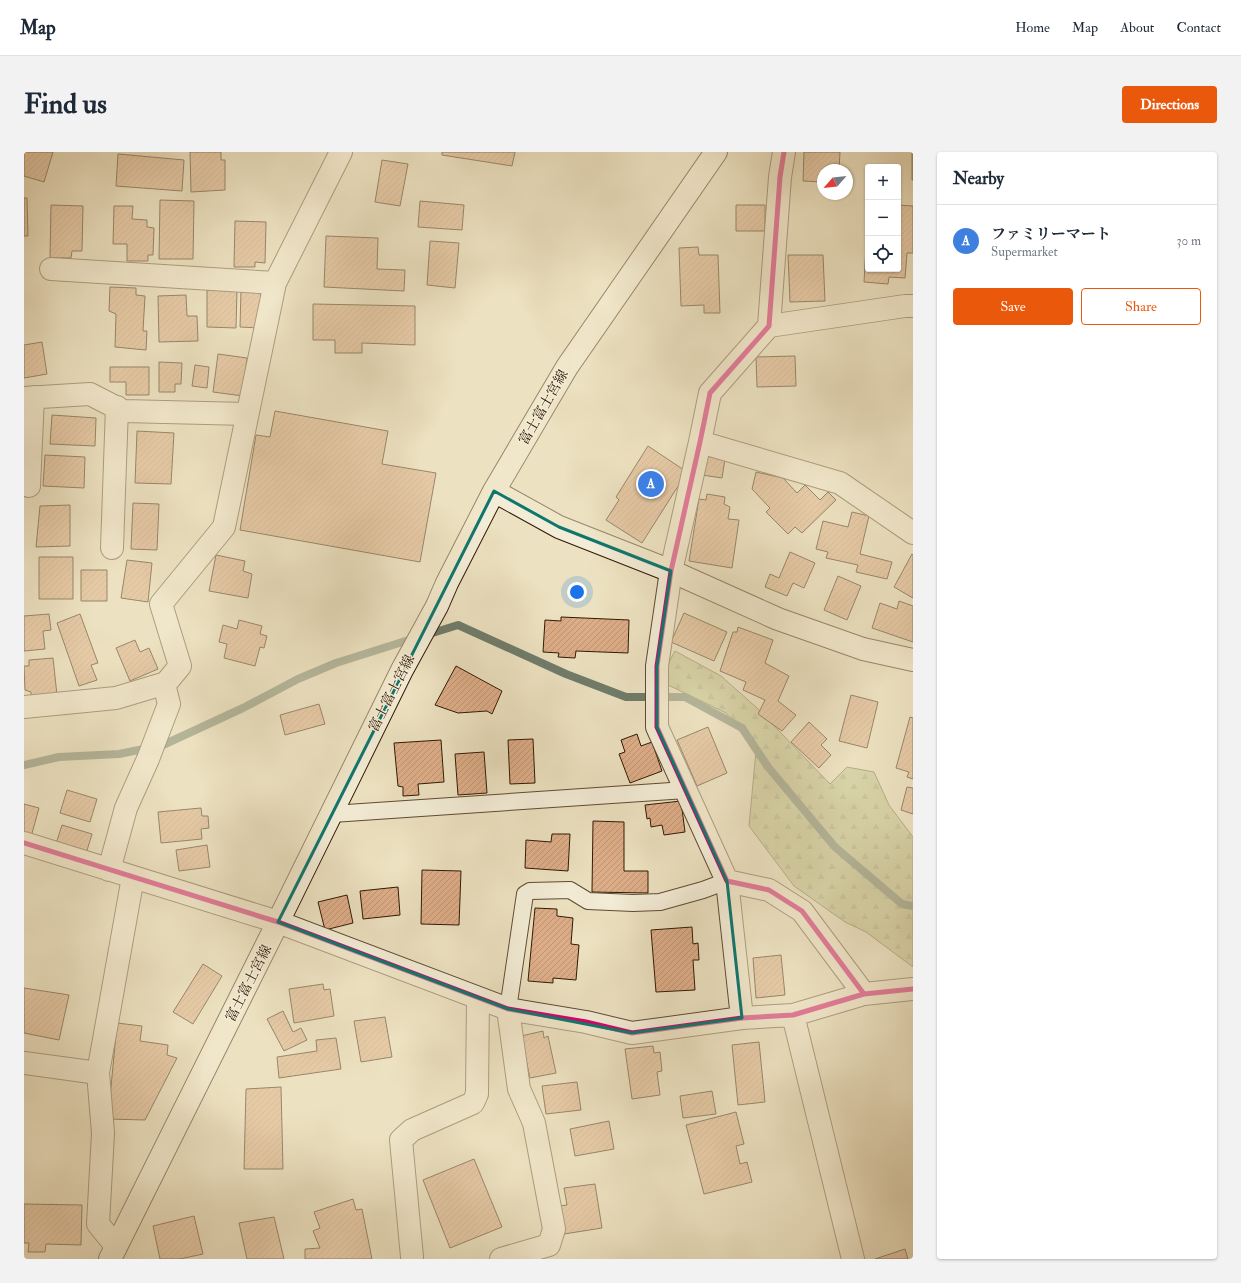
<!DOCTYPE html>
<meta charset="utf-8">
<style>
:root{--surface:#fff;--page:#f2f2f3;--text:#1f2937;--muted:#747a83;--line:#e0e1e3;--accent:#ea580c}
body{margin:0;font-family:"IM FELL Double Pica","Noto Serif JP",serif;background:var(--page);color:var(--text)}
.controls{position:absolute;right:12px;top:12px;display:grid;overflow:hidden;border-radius:4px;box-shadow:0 1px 3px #0004}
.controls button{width:36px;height:36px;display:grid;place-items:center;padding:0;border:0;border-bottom:1px solid var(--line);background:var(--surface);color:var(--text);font:20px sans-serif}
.compass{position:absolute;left:793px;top:12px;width:36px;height:36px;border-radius:50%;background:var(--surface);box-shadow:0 1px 3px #0004;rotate:243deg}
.you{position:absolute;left:553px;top:440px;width:14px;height:14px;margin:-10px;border:3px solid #fff;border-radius:50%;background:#1a73e8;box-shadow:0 0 0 6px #1a73e833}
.badge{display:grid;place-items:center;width:26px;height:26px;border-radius:50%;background:var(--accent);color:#fff;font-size:13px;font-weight:700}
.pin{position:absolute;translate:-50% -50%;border:2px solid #fff;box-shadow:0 1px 4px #0006}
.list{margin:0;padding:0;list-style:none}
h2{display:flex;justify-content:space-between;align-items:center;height:52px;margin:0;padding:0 16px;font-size:17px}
h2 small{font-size:13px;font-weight:400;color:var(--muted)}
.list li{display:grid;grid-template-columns:26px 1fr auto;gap:12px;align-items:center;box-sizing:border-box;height:72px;padding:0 16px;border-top:1px solid var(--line)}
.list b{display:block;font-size:15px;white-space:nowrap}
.list p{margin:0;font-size:13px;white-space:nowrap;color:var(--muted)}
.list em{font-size:13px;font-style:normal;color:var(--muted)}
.actions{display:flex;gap:8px;padding:12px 16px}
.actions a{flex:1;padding:9px 0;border:1px solid var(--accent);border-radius:4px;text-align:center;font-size:14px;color:var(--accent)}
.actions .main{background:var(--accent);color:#fff}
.icon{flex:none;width:22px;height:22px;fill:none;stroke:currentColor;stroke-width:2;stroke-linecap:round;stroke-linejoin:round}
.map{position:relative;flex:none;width:889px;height:1107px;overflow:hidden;border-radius:4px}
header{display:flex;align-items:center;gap:24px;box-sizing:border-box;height:56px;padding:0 20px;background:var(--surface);border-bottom:1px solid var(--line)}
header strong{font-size:19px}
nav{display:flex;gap:22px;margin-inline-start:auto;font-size:14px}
.intro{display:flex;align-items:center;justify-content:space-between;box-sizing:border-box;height:96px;padding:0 24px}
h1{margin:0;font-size:28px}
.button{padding:10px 18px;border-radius:4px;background:var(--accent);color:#fff;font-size:14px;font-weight:700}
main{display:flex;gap:24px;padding:0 24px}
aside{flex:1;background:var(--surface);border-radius:4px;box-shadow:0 1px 3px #0004}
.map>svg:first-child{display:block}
.forest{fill:url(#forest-firs);stroke:#786d48}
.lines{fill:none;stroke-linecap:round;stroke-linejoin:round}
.stream{stroke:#6f7c6a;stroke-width:8}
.building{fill:url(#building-hatch);stroke:#301903}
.lane-casing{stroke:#5f4b32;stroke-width:18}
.street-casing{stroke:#5f4b32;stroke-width:24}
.secondary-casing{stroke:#301903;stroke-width:24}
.lane{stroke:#f3ecd6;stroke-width:16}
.street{stroke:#f3ecd6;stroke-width:22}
.secondary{stroke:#f3ecd6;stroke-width:22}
.cycleway-casing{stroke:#f3ecd6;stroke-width:8}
.cycleway{stroke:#d6006c;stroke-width:5}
.marked{fill:none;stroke:#0f766e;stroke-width:3;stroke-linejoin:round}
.labels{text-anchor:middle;stroke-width:3;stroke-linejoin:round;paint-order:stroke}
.street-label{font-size:14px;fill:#301903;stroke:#f3ecd6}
</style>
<header>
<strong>Map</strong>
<nav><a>Home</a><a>Map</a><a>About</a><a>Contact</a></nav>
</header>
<div class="intro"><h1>Find us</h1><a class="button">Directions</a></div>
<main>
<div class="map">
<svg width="889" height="1107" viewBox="0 0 889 1107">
<defs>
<pattern id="forest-firs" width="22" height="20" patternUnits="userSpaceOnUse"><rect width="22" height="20" fill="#bfc18d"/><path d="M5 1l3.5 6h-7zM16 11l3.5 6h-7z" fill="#a4a578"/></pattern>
<pattern id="building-hatch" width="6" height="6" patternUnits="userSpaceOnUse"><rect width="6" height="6" fill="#ddad88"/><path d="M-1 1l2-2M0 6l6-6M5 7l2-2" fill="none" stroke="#be9474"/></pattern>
</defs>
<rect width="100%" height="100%" fill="#ece1c0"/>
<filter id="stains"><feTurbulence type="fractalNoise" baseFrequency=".005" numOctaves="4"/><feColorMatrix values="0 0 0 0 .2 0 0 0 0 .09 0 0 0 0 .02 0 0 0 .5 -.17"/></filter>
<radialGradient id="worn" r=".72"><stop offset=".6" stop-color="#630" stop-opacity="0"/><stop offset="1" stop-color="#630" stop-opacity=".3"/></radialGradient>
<path class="forest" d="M 651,499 L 697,524 L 733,556 L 806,632 L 823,615 L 850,620 L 865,653 L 889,685 L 889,815 L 842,780 L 821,770 L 770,734 L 725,674 L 732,599 L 702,561 L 642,532 L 645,510 Z"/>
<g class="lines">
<path class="stream" d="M 402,483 L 434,473 L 542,522 L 602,545 L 661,545 L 718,576 L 744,615 L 811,695 L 878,752 L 889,754
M 0,613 L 35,605 L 95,602 L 139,593 L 219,556 L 274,527 L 312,511 L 391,486"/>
</g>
<path class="building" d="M 0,0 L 29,0 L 20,30 L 0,24 Z
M 166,0 L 197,0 L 197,8 L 201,8 L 201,38 L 167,40 Z
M 418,0 L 491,0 L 488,14 L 418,3 Z
M 780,0 L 816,0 L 815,18 L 799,18 L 799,30 L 779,29 Z
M 888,0 L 889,0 L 889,28 L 888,28 Z
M 94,2 L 160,8 L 158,39 L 92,34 Z
M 358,8 L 384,12 L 376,54 L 351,50 Z
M 0,46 L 3,46 L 4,84 L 0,84 Z
M 136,48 L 170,49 L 169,107 L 135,107 Z
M 396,49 L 440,53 L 438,78 L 394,75 Z
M 27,53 L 59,54 L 58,99 L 48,99 L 47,106 L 26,106 Z
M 712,53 L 741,53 L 741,79 L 712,79 Z
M 874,53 L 889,54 L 889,101 L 883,101 L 881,126 L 865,125 L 864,132 L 840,130 L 844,61 L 844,117 L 874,117 Z
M 90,54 L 109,54 L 108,67 L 123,68 L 123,75 L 130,76 L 129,103 L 124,103 L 124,109 L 103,109 L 103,92 L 89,92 Z
M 211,69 L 242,70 L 241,111 L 231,110 L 231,115 L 210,115 Z
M 302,84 L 354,86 L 353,117 L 381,118 L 380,139 L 300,135 Z
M 406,89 L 435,91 L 431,136 L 403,133 Z
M 674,95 L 675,103 L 694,103 L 696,161 L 680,161 L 680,153 L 657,154 L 655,96 Z
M 764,103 L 799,103 L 801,149 L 766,150 Z
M 86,135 L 112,136 L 112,143 L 121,144 L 119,179 L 123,179 L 122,198 L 91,195 L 92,162 L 85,159 Z
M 183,138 L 213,138 L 212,176 L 183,175 Z
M 217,138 L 237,139 L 235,176 L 216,175 Z
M 162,143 L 163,164 L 173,164 L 174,189 L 135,190 L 134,144 Z
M 289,152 L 391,154 L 391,193 L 338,191 L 338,201 L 311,201 L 311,188 L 289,188 Z
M 18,190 L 23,222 L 0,226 L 0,193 Z
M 194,202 L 223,206 L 219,244 L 189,240 Z
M 771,204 L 772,234 L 733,235 L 732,205 Z
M 135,210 L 158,211 L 157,232 L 151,232 L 151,240 L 135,240 Z
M 171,213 L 185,215 L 183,236 L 168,234 Z
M 86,215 L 125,215 L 125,243 L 102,243 L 102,230 L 86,230 Z
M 251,259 L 364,279 L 358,312 L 412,321 L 396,410 L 216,378 L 232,283 L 246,285 Z
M 28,263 L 72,266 L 71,294 L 26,292 Z
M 113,279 L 150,281 L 147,332 L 111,331 Z
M 624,294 L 663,320 L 618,391 L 582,368 L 595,348 L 592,345 Z
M 21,303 L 61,305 L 60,336 L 19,334 Z
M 681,304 L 701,307 L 698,326 L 678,323 Z
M 732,320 L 759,326 L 773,341 L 781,333 L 796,348 L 804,340 L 812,348 L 778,381 L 771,375 L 764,382 L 742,360 L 746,356 L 728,337 Z
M 683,342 L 701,345 L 700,352 L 706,355 L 704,367 L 715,368 L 708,416 L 665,409 L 675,347 L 682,348 Z
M 109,351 L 135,352 L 133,398 L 107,397 Z
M 46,353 L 46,394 L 12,395 L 16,354 Z
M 828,360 L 845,364 L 836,402 L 868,410 L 863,427 L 832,420 L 834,413 L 802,406 L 804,400 L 792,397 L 799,369 L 824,375 Z
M 766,400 L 791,411 L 780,436 L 769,431 L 763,444 L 741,435 L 746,422 L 755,426 Z
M 888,402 L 889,403 L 889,446 L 870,435 Z
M 192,403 L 221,409 L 219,419 L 228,422 L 224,446 L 185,439 Z
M 15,405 L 49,405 L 49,447 L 15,447 Z
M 103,408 L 128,411 L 124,450 L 97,446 Z
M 57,418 L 83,418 L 83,449 L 57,449 Z
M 814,424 L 837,434 L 823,468 L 800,458 Z
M 875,449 L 889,454 L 889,490 L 848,476 L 856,451 L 873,457 Z
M 660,461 L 703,480 L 690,509 L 647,490 Z
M 25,462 L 27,478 L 19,479 L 21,497 L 0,499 L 0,464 Z
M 56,462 L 74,511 L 67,513 L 73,528 L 55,534 L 33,471 Z
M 537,465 L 605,468 L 604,501 L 552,499 L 551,506 L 534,505 L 535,501 L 519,500 L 521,468 L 537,469 Z
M 215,468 L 238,474 L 236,482 L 243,484 L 240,496 L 236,495 L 231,514 L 200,506 L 203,492 L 195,490 L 199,473 L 213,477 Z
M 714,475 L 749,488 L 741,511 L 765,524 L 754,549 L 772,563 L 758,579 L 734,562 L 741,548 L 719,538 L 722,530 L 696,519 L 709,480 L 713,480 Z
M 111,488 L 116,500 L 125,496 L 134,517 L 106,529 L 92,496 Z
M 29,506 L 33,543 L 7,546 L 7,540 L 1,538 L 0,514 L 5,514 L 5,508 Z
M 432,514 L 478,539 L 468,562 L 463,559 L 434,561 L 411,553 Z
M 827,543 L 854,550 L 843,596 L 815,589 Z
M 295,552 L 301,572 L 261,583 L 256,563 Z
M 886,565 L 889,566 L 889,627 L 883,625 L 885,620 L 872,616 Z
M 785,570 L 803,587 L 797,593 L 807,603 L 795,616 L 767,590 Z
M 684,575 L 703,621 L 673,634 L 653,588 Z
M 613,582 L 617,594 L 628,590 L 638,619 L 606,631 L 595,602 L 601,600 L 597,588 Z
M 509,587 L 511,631 L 486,632 L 484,588 Z
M 417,588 L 420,630 L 394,632 L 395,643 L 379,644 L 379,635 L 374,634 L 370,591 Z
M 460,600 L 463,641 L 434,643 L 431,602 Z
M 883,635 L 889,636 L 889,662 L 877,658 Z
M 43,638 L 73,647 L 66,670 L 36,661 Z
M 657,649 L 661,680 L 640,683 L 638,673 L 627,675 L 626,666 L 623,667 L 621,653 Z
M 0,652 L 15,656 L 7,685 L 0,683 Z
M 177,656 L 178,664 L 184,664 L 185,676 L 177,677 L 178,687 L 137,691 L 134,660 Z
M 569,669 L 600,670 L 600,719 L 624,719 L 624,741 L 568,740 Z
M 38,673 L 68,682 L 61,705 L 31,695 Z
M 528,682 L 546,682 L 544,719 L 501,716 L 502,688 L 527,690 Z
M 183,693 L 186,715 L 155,719 L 152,698 Z
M 398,718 L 437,719 L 435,773 L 397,772 Z
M 374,735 L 376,763 L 339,767 L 336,739 Z
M 323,743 L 329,771 L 301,778 L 294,750 Z
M 511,756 L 533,757 L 533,764 L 549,766 L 547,792 L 555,793 L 552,828 L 529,826 L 529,831 L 504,829 Z
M 668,775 L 669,792 L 674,791 L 675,808 L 669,808 L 671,838 L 632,840 L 627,778 Z
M 757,803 L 761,843 L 732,846 L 729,806 Z
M 179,812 L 198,824 L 169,872 L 149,860 Z
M 299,832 L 300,838 L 306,837 L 310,864 L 270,871 L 265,837 Z
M 0,836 L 45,843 L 35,888 L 0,881 Z
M 259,859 L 269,880 L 277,876 L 283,888 L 260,899 L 243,867 Z
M 361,865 L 368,905 L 337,910 L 330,869 Z
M 93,871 L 118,874 L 116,889 L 144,893 L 143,903 L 153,906 L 121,968 L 84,967 Z
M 519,879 L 520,886 L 524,884 L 532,921 L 506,926 L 497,884 Z
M 312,886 L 317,917 L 255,926 L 253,905 L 293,899 L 292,888 Z
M 735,890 L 741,950 L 714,953 L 708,893 Z
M 629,894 L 630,901 L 636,900 L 638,919 L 633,920 L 636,943 L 608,947 L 601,897 Z
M 553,930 L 557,958 L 522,962 L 518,934 Z
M 257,935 L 259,1017 L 220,1017 L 222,937 Z
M 688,939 L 692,962 L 659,966 L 656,944 Z
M 712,960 L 720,992 L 712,994 L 716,1012 L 723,1010 L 728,1030 L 680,1042 L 662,973 Z
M 585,969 L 590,997 L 551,1004 L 546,977 Z
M 450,1007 L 478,1075 L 426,1096 L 399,1028 Z
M 571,1032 L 578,1076 L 540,1082 L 535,1054 L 543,1053 L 540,1036 Z
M 329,1047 L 332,1058 L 338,1057 L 348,1107 L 281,1107 L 281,1097 L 296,1096 L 289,1079 L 296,1076 L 290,1060 Z
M 0,1052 L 58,1053 L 57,1093 L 22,1092 L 21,1100 L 4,1100 L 5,1091 L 0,1091 Z
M 170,1064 L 179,1102 L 156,1107 L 136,1107 L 129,1074 Z
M 250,1065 L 260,1107 L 223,1107 L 215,1071 Z
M 881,1097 L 884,1107 L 851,1107 Z"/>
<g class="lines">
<g class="lane-casing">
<path id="lane" d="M 308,662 L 662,638
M 484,857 L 501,742 L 506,739 L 546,738 L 564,749 L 609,751 L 636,750 L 679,738 L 703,729"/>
</g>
<g class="street-casing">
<path id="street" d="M 760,0 L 756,25 L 745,174 L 686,241 L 676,290 L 647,419 L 633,514 L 633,575 L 703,729 L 745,738 L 778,759 L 840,842
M 27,117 L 251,131
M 745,174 L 881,154 L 889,154
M 0,246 L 66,242 L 99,259 L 223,262
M 676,290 L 816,331 L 889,381
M 5,334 L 9,245
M 88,396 L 93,255
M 0,555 L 92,546 L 142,531 L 156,514 L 137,452 L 200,375 L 251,131 L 317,0
M 0,691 L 254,770 L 484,857 L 562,870 L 608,881 L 718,866 L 769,863 L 840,842 L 889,837
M 85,718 L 102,656 L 124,607 L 145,552 L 140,532
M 703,729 L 718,866
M 769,863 L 829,1107
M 0,911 L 74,921
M 92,1094 L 74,1072 L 79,981 L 74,921 L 109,725
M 388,1105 L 377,988 L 388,978 L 449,951 L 453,942 L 454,846
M 477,1107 L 525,1093 L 530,1077 L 510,971 L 495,937 L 484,857"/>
</g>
<g class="secondary-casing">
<path id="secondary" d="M 470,339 L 535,375 L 647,419 L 754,467 L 839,497 L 889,508
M 86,1107 L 254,770 L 378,518 L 413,454 L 423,431 L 470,339 L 543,215 L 692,0"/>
</g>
<use href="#lane" class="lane"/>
<use href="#street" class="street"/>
<use href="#secondary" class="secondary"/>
<g class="cycleway-casing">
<path id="cycleway" d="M 760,0 L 756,25 L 745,174 L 686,241 L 676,290 L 647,419 L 633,514 L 633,575 L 703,729 L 745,738 L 778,759 L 840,842
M 0,691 L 254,770 L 484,857 L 562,870 L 608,881 L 718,866 L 769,863 L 840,842 L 889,837"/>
</g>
<use href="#cycleway" class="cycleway"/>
</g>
<path d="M0 0H889V1107H0ZM 470,339 L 535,375 L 647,419 L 633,514 L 633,575 L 703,729 L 718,866 L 608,881 L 484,857 L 254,770 Z" fill="#ece1c0" fill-opacity=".55" fill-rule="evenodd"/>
<path class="marked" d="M 470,339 L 535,375 L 647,419 L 633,514 L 633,575 L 703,729 L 718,866 L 608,881 L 484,857 L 254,770 Z"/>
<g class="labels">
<g class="street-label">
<text transform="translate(519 255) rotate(-60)" y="5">富士富士宮線</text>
<text transform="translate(367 541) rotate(-63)" y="5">富士富士宮線</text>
<text transform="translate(224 831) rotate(-63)" y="5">富士富士宮線</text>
</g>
</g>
<rect width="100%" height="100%" filter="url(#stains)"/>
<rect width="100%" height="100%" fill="url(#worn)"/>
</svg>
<div class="controls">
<button>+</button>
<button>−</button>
<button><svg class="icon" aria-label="locate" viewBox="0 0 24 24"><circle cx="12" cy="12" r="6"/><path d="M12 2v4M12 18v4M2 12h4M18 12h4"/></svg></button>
</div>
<svg class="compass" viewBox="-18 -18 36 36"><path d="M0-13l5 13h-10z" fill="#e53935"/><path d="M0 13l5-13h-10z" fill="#747a83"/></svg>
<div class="you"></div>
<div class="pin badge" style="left:627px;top:332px;background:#3f7fe0">A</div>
</div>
<aside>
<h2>Nearby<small></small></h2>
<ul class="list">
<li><span class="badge" style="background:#3f7fe0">A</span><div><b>ファミリーマート</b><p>Supermarket</p></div><em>30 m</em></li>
</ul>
<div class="actions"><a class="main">Save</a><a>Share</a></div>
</aside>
</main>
